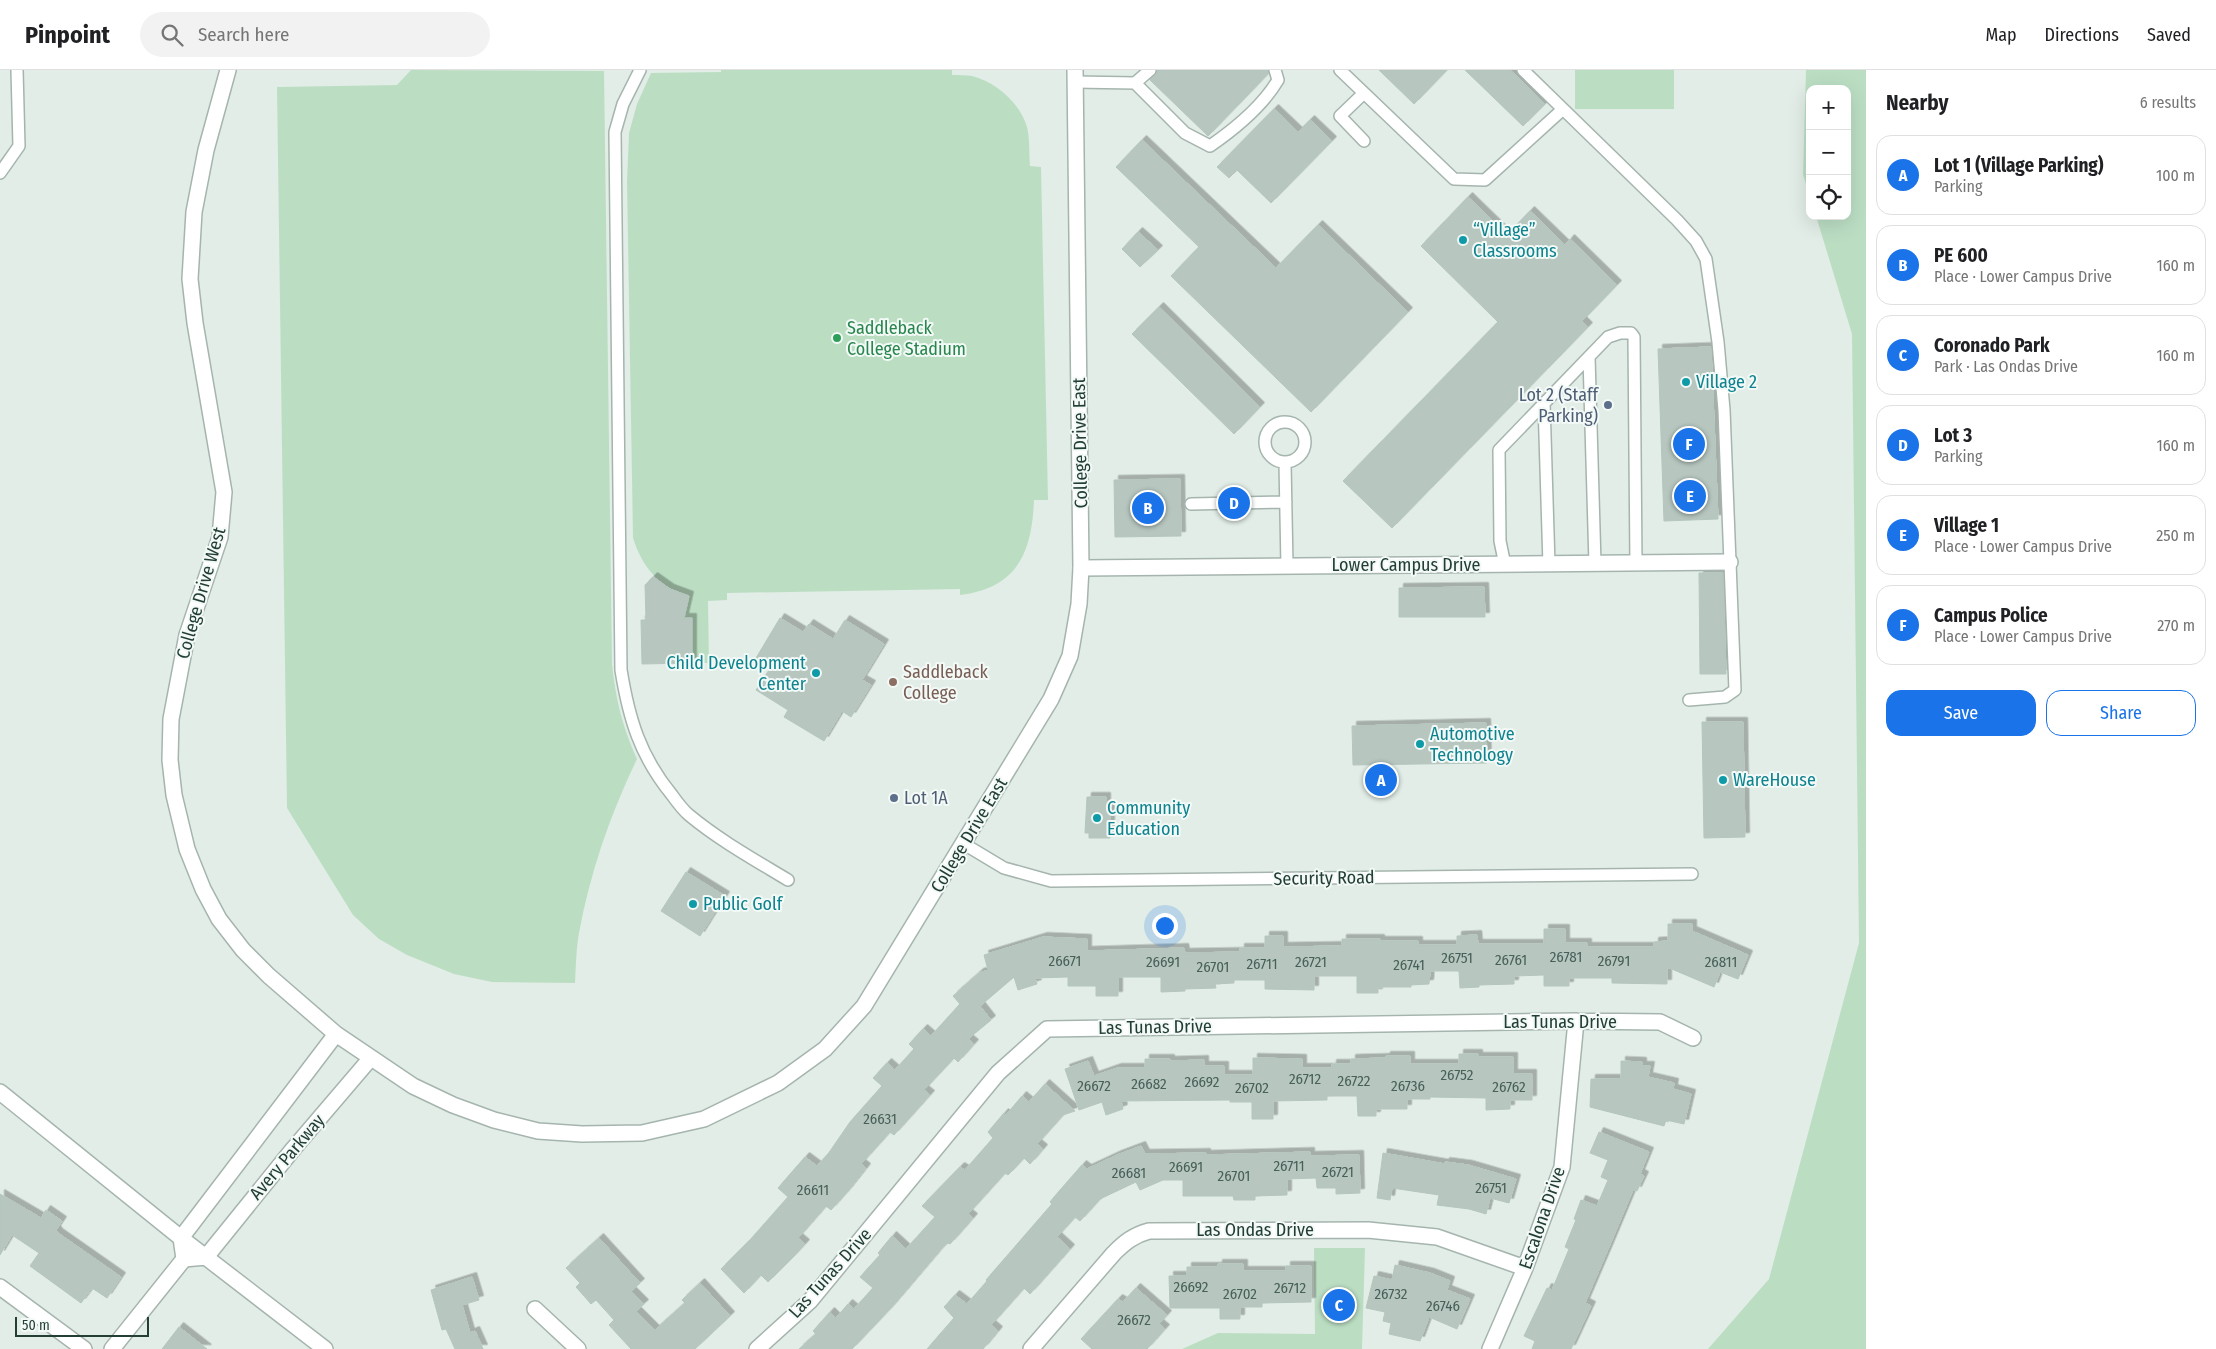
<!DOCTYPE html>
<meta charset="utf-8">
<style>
:root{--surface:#fff;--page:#f2f2f2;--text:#202124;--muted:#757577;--line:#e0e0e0;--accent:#1a73e8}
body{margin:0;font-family:"Fira Sans Condensed",sans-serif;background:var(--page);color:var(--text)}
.controls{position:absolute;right:15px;top:15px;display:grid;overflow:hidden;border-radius:10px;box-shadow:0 5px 20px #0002}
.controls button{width:45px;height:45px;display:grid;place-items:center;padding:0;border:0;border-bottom:1px solid var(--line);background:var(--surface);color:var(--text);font:25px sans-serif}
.scale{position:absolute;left:15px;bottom:12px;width:134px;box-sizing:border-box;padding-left:5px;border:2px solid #223e35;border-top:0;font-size:14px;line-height:18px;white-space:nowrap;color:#223e35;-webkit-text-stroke:4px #f3f9f6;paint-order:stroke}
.you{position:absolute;left:1164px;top:855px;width:18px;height:18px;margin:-12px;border:4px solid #fff;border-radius:50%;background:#1a73e8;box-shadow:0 0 0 8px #1a73e833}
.badge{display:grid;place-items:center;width:32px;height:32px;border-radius:50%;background:var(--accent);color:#fff;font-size:16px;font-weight:700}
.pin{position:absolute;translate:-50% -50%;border:2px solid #fff;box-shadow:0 1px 5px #0006}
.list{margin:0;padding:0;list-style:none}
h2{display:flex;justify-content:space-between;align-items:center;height:65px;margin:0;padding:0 20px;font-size:21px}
h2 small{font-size:16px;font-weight:400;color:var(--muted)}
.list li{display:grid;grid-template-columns:32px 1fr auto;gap:15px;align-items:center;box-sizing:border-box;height:80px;margin:0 10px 10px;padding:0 10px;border:1px solid var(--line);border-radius:15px}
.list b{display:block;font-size:19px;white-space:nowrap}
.list p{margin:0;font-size:16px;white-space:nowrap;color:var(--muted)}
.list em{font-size:16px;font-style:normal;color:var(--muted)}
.actions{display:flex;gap:10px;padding:15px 20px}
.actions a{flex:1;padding:11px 0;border:1px solid var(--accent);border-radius:15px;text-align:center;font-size:18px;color:var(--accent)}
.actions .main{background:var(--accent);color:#fff}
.icon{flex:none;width:28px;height:28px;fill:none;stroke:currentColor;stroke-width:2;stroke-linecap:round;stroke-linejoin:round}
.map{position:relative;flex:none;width:1866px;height:1279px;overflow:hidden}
header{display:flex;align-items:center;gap:30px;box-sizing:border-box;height:70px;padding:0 25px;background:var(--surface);border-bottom:1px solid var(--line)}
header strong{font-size:24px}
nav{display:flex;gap:28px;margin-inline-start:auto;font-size:18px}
.search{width:350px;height:45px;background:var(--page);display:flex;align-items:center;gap:12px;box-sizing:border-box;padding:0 18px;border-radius:28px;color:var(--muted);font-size:19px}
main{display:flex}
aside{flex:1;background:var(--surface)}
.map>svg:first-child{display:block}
.green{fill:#bbdec3}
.building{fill:#b7c7c0;stroke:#b4c6be;filter:url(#shadow)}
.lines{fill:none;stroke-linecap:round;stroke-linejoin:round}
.service-casing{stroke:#a5b5ae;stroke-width:14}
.minor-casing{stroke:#a5b5ae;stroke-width:18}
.tertiary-casing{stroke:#a5b5ae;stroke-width:18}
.service{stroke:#fff;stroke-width:11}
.minor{stroke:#fff;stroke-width:15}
.tertiary{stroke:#fff;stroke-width:15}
.culture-dot{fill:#0f9aa8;stroke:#f3f9f6;stroke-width:2}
.leisure-dot{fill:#2e9e5b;stroke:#f3f9f6;stroke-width:2}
.service-dot{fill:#5c6f8a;stroke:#f3f9f6;stroke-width:2}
.education-dot{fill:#8d6e63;stroke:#f3f9f6;stroke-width:2}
.labels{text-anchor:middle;stroke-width:4;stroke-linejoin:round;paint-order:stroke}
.number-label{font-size:15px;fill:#476058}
.culture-label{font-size:18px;fill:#0d838f;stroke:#f3f9f6;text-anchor:start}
.leisure-label{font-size:18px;fill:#27864d;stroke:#f3f9f6;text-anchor:start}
.service-label{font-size:18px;fill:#4e5e75;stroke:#f3f9f6;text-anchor:end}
.street-label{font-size:18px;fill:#223e35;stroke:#f3f9f6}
.education-label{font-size:18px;fill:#785e54;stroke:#f3f9f6;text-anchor:start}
</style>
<header>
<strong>Pinpoint</strong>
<div class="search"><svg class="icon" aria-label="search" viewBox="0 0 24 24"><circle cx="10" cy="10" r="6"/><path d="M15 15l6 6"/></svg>Search here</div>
<nav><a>Map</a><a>Directions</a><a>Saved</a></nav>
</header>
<main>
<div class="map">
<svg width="1866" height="1279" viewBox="0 0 1866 1279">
<defs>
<filter id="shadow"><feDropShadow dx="4.5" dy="-4.5" stdDeviation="0" flood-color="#0004"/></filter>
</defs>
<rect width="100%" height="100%" fill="#e2ede7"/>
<path class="green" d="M 411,0 L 604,1 L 612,594 C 616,631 622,655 637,689 C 610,745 590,803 579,863 C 576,880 576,897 575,913 L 492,912 L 454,904 L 407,885 L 379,869 L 353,845 L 287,738 L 277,17 L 397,15 Z
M 721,0 L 952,0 L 952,5 C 958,5 966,5 972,6 C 996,12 1020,33 1027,57 C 1030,69 1029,84 1030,96 L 1041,97 L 1048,430 L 1034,430 C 1032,483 1017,518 960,525 L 960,519 L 727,523 L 727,530 L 708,531 L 709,593 L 692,593 L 692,548 L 684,548 L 689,526 C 659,517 642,497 633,468 L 627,111 L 629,63 L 637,34 L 651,3 L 721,2 Z
M 1575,0 L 1674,0 L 1674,39 L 1575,39 Z
M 1806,0 L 1866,0 L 1866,1279 L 1708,1279 L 1769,1209 L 1859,873 L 1852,264 L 1816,146 L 1847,146 L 1847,19 L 1810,19 L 1810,126 L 1803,105 Z
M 1314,1178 L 1365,1178 L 1362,1279 L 1182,1279 L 1218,1263 L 1315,1264 Z"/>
<path class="building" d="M 1157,0 L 1268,0 L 1268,4 L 1208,66 L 1150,10 Z
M 1379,0 L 1447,0 L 1414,34 Z
M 1465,0 L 1510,0 L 1545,34 L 1523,56 Z
M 1274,39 L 1298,62 L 1310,50 L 1332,71 L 1271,133 L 1237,100 L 1229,108 L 1217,97 Z
M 1142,70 L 1276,198 L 1318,155 L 1408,242 L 1311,342 L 1171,206 L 1199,177 L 1116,97 Z
M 1468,127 L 1507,165 L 1530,141 L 1565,175 L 1570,169 L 1617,215 L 1582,251 L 1588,257 L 1392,458 L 1343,411 L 1498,252 L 1421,176 Z
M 1138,162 L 1158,180 L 1140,197 L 1122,179 Z
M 1159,237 L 1260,337 L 1234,364 L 1132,264 Z
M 1711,277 L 1718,449 L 1664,451 L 1658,279 Z
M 1180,409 L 1181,466 L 1115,467 L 1114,410 Z
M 1699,503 L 1723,503 L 1726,604 L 1700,604 Z
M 653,507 L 670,519 L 689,526 L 684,548 L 692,548 L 692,593 L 642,594 L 641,550 L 646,550 L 645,515 Z
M 1484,517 L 1485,547 L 1399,547 L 1399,518 Z
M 780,548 L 803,562 L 809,554 L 833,569 L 845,550 L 884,574 L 862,610 L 871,615 L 851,647 L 842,641 L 824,671 L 784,647 L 788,640 L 756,620 L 771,597 L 756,588 Z
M 1702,652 L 1743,652 L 1745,767 L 1704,768 Z
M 1486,653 L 1487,693 L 1353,695 L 1352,656 Z
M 1087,727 L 1106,727 L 1106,736 L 1110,736 L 1110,768 L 1089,768 L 1089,763 L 1085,763 Z
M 686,802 L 725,826 L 700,866 L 661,841 Z
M 1668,854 L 1692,854 L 1692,861 L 1748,885 L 1738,909 L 1720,902 L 1714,917 L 1667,897 L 1667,914 L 1612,913 L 1612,908 L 1569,908 L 1569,916 L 1544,916 L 1544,905 L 1514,906 L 1514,914 L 1479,915 L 1479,917 L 1460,918 L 1459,901 L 1430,901 L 1429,914 L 1411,915 L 1411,917 L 1378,917 L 1378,923 L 1357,923 L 1357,906 L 1314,906 L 1314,920 L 1265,919 L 1265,910 L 1234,910 L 1234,913 L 1215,914 L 1216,918 L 1185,919 L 1185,921 L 1161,922 L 1161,907 L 1118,907 L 1118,926 L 1096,926 L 1096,916 L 1068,916 L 1068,907 L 1035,908 L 1037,914 L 1018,920 L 1014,907 L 980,936 L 991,950 L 968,969 L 974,974 L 958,992 L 954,988 L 924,1020 L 930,1025 L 894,1065 L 890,1062 L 861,1094 L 866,1098 L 847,1122 L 831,1140 L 826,1136 L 798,1168 L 805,1174 L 794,1186 L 768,1212 L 761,1205 L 744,1223 L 721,1199 L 750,1170 L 788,1127 L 778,1118 L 805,1087 L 817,1096 L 828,1084 L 850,1052 L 882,1016 L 873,1008 L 887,993 L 895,1000 L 914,979 L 909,974 L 923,959 L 931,966 L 960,934 L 953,926 L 979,903 L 988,900 L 984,885 L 1043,867 L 1087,869 L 1087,881 L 1184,878 L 1185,883 L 1240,882 L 1240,878 L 1265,878 L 1265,866 L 1283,866 L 1283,877 L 1342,876 L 1342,869 L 1380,869 L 1380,871 L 1418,871 L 1418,875 L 1457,875 L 1457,866 L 1477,865 L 1478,874 L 1544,874 L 1544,859 L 1565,859 L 1565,873 L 1587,873 L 1587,877 L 1654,877 L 1654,872 L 1668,871 Z
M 1459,984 L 1478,984 L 1478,987 L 1513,987 L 1513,1004 L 1532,1004 L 1532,1030 L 1510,1030 L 1510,1039 L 1486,1040 L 1486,1028 L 1430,1027 L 1430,1029 L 1407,1029 L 1407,1039 L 1376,1039 L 1376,1046 L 1358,1046 L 1357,1026 L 1327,1026 L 1327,1030 L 1273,1031 L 1273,1049 L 1252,1049 L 1252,1032 L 1230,1032 L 1230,1030 L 1121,1031 L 1123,1039 L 1106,1045 L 1102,1032 L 1079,1040 L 1065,999 L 1088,991 L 1094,1006 L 1117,998 L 1145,998 L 1145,989 L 1170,989 L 1170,991 L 1204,990 L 1204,996 L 1224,996 L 1224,1005 L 1253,1005 L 1253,988 L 1302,989 L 1302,998 L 1332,998 L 1332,994 L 1351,994 L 1351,989 L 1386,988 L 1386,986 L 1410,986 L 1410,994 L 1459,994 Z
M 1621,991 L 1642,992 L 1642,996 L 1650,996 L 1648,1007 L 1674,1013 L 1673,1019 L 1691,1024 L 1684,1054 L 1666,1050 L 1664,1056 L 1590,1037 L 1591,1009 L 1621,1009 Z
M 1045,1014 L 1075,1041 L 1063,1045 L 1037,1074 L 1043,1079 L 1030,1094 L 1024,1088 L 1008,1105 L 1005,1103 L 968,1144 L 973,1148 L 950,1174 L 948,1173 L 942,1178 L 890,1239 L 852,1279 L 799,1279 L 816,1264 L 813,1261 L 830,1242 L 836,1248 L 848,1234 L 854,1239 L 873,1218 L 860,1207 L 880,1185 L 878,1183 L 892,1166 L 906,1179 L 935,1147 L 922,1136 L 960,1097 L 965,1100 L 993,1068 L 988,1062 L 1004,1043 L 1006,1045 L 1022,1026 L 1029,1032 Z
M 1599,1062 L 1649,1082 L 1640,1104 L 1644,1106 L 1637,1121 L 1633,1120 L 1609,1177 L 1585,1233 L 1591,1236 L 1571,1279 L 1532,1279 L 1535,1271 L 1524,1266 L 1547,1218 L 1552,1220 L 1569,1179 L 1565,1177 L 1576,1150 L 1574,1149 L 1581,1130 L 1597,1136 L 1608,1110 L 1601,1107 L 1608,1090 L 1590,1083 Z
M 1141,1076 L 1145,1084 L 1206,1083 L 1206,1085 L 1310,1082 L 1310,1086 L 1359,1085 L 1360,1123 L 1336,1124 L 1336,1118 L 1317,1118 L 1316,1108 L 1287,1109 L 1287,1125 L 1255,1126 L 1255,1130 L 1234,1130 L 1233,1126 L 1183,1126 L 1183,1110 L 1163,1110 L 1140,1120 L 1136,1112 L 1100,1129 L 1080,1151 L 1075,1147 L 1057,1167 L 1070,1179 L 1030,1224 L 1024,1218 L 991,1255 L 998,1261 L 983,1279 L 927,1279 L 954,1248 L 944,1237 L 955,1225 L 967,1234 L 987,1211 L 986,1210 L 1052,1134 L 1050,1132 L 1054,1127 L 1082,1095 L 1087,1099 L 1117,1085 Z
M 1383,1083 L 1445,1094 L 1445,1092 L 1468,1095 L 1516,1109 L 1509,1133 L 1490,1128 L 1486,1144 L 1469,1139 L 1437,1135 L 1439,1125 L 1392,1118 L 1390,1130 L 1377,1128 Z
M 0,1124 L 41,1148 L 46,1140 L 62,1151 L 56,1160 L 58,1163 L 121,1207 L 107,1228 L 92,1218 L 81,1233 L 30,1196 L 39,1183 L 12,1165 L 0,1185 Z
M 599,1168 L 640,1213 L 631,1221 L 644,1234 L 636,1241 L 655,1260 L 685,1233 L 682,1230 L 700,1213 L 730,1246 L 695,1279 L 631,1279 L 609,1255 L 614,1250 L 596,1230 L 591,1234 L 576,1217 L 580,1213 L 566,1198 Z
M 1218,1194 L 1243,1194 L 1243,1201 L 1286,1201 L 1286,1196 L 1311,1196 L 1311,1232 L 1262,1233 L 1262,1237 L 1240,1237 L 1240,1249 L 1220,1249 L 1220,1238 L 1170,1238 L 1169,1206 L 1187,1206 L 1187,1197 L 1218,1197 Z
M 1395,1195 L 1430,1203 L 1450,1211 L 1447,1220 L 1470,1229 L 1457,1259 L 1429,1247 L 1420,1271 L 1389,1264 L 1391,1253 L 1383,1251 L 1385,1242 L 1366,1238 L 1374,1206 L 1392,1210 Z
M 472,1207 L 479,1230 L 462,1235 L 470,1263 L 475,1261 L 483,1279 L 455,1279 L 446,1259 L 442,1260 L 431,1220 Z
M 1136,1218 L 1167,1245 L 1159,1254 L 1165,1259 L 1147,1279 L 1092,1279 L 1081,1269 L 1118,1229 L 1123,1232 Z
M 179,1257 L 207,1279 L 162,1279 Z"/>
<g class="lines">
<g class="service-casing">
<path id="service" d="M 640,0 L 623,34 L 615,62 L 621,600 C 629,649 640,686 672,725 C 677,732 683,740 689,745 C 719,770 755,790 788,810
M 1340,0 L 1454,109 L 1485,110 L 1562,40
M 1523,0 L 1677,150 L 1696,171 L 1706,189 L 1718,272 L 1724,340 L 1735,620 L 1725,627 L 1689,630
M 1075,12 L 1135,13 L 1150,0
M 1135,13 L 1185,63 L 1210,76 C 1236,58 1262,37 1278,10 L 1275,0
M 1364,23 L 1340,46 L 1364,71
M 0,103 L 19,76 L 17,0
M 1589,287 L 1595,494
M 1544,333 L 1549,495
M1265 372a20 20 0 1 1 40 0a20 20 0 1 1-40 0Z
M 1285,393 L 1287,496
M 1191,434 L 1286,432
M 1505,495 L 1500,471 L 1499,380 L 1608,267 L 1620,263 L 1631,263 L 1634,267 L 1636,494
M 964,774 L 1004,798 L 1051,811 L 1692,804"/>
</g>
<g class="minor-casing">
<path id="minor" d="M 1081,498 L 1730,492
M 0,1217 L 84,1279
M 535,1239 L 578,1279
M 112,1279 L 184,1189
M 757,1279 L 810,1231 L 998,1003 L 1047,959 L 1576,951 L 1660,952 L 1693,968
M 1031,1279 L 1114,1183 C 1125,1172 1134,1165 1149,1161 L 1368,1160 L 1437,1167 L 1525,1198
M 1490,1279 L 1525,1198 L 1562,1097 L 1576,951"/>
</g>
<g class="tertiary-casing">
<path id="tertiary" d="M 228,0 L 206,80 L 194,142 L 190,209 L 195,253 L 224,422 L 220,467 L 187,565 L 171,649 L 170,690 L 174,725 L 187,779 L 203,819 L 219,849 L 243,880 L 269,906 L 336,964 L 413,1016 L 453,1035 L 494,1050 L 538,1061 L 582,1064 L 642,1063 L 704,1049 L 778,1013 L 825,979 L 864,936 L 1051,629 L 1070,586 L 1079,534 L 1081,498 L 1075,0
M 336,964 L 181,1168 L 184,1189 L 206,1187 L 294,1078 L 370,989
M 0,1022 L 181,1168 L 325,1279"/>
</g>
<use href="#service" class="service"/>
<use href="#minor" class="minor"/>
<use href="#tertiary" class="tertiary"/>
</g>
<g class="culture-dot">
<circle cx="1463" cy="170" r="5"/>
<circle cx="1686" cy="312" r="5"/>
<circle cx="816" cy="603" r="5"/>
<circle cx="1420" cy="674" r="5"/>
<circle cx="1723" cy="710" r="5"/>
<circle cx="1097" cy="748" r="5"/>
<circle cx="693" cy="834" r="5"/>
</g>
<circle class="leisure-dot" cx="837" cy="268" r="5"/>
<g class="service-dot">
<circle cx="1608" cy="335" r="5"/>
<circle cx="894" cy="728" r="5"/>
</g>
<circle class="education-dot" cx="893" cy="612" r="5"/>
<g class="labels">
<g class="number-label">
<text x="1566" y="892">26781</text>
<text x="1457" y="893">26751</text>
<text x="1511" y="895">26761</text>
<text x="1065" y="896">26671</text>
<text x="1614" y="896">26791</text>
<text x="1163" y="897">26691</text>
<text x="1311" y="897">26721</text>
<text x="1721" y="897">26811</text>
<text x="1262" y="899">26711</text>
<text x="1409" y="900">26741</text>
<text x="1213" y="902">26701</text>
<text x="1457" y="1010">26752</text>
<text x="1305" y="1014">26712</text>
<text x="1354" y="1016">26722</text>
<text x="1202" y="1017">26692</text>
<text x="1149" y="1019">26682</text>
<text x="1094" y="1021">26672</text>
<text x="1408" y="1021">26736</text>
<text x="1509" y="1022">26762</text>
<text x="1252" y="1023">26702</text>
<text x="880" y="1054">26631</text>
<text x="1289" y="1101">26711</text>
<text x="1186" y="1102">26691</text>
<text x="1338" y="1107">26721</text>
<text x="1129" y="1108">26681</text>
<text x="1234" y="1111">26701</text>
<text x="1491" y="1123">26751</text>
<text x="813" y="1125">26611</text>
<text x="1191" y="1222">26692</text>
<text x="1290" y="1223">26712</text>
<text x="1240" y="1229">26702</text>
<text x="1391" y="1229">26732</text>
<text x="1443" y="1241">26746</text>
<text x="1134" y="1255">26672</text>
</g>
<g class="culture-label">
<text x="1473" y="166">“Village”<tspan x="1473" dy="21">Classrooms</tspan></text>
<text x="1696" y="318">Village 2</text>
<text x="806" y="599" text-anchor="end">Child Development<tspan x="806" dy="21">Center</tspan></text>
<text x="1430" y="670">Automotive<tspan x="1430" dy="21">Technology</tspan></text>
<text x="1733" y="716">WareHouse</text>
<text x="1107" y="744">Community<tspan x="1107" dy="21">Education</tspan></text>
<text x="703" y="840">Public Golf</text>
</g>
<g class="leisure-label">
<text x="847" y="264">Saddleback<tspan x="847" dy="21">College Stadium</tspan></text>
</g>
<g class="service-label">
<text x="1598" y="331">Lot 2 (Staff<tspan x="1598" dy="21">Parking)</tspan></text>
<text x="904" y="734" text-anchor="start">Lot 1A</text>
</g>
<g class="street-label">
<text transform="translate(1080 373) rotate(-91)" y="6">College Drive East</text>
<text x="1406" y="501">Lower Campus Drive</text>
<text transform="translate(201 523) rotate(-74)" y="6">College Drive West</text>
<text transform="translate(969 765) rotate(-59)" y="6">College Drive East</text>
<text transform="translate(1324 808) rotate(-1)" y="6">Security Road</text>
<text x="1560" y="958">Las Tunas Drive</text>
<text transform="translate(1155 957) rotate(-1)" y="6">Las Tunas Drive</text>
<text transform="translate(287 1087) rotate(-50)" y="6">Avery Parkway</text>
<text transform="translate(1542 1148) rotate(-71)" y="6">Escalona Drive</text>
<text x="1255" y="1166">Las Ondas Drive</text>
<text transform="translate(830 1203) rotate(-48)" y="6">Las Tunas Drive</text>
</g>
<g class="education-label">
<text x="903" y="608">Saddleback<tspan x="903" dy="21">College</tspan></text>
</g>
</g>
</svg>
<div class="controls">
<button>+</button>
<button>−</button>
<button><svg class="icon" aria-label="locate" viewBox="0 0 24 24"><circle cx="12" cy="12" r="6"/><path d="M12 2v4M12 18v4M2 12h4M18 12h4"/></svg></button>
</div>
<div class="scale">50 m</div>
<div class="you"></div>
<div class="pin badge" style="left:1381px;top:710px">A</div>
<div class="pin badge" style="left:1148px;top:438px">B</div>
<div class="pin badge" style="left:1339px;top:1235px">C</div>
<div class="pin badge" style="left:1234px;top:433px">D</div>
<div class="pin badge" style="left:1690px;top:426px">E</div>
<div class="pin badge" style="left:1689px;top:374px">F</div>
</div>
<aside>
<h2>Nearby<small>6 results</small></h2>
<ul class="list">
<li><span class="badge">A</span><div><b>Lot 1 (Village Parking)</b><p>Parking</p></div><em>100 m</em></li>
<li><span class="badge">B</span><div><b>PE 600</b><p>Place · Lower Campus Drive</p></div><em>160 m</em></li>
<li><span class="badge">C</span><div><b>Coronado Park</b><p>Park · Las Ondas Drive</p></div><em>160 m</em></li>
<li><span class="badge">D</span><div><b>Lot 3</b><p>Parking</p></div><em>160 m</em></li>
<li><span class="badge">E</span><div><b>Village 1</b><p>Place · Lower Campus Drive</p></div><em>250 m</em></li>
<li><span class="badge">F</span><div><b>Campus Police</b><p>Place · Lower Campus Drive</p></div><em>270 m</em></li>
</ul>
<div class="actions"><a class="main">Save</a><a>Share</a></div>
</aside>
</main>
